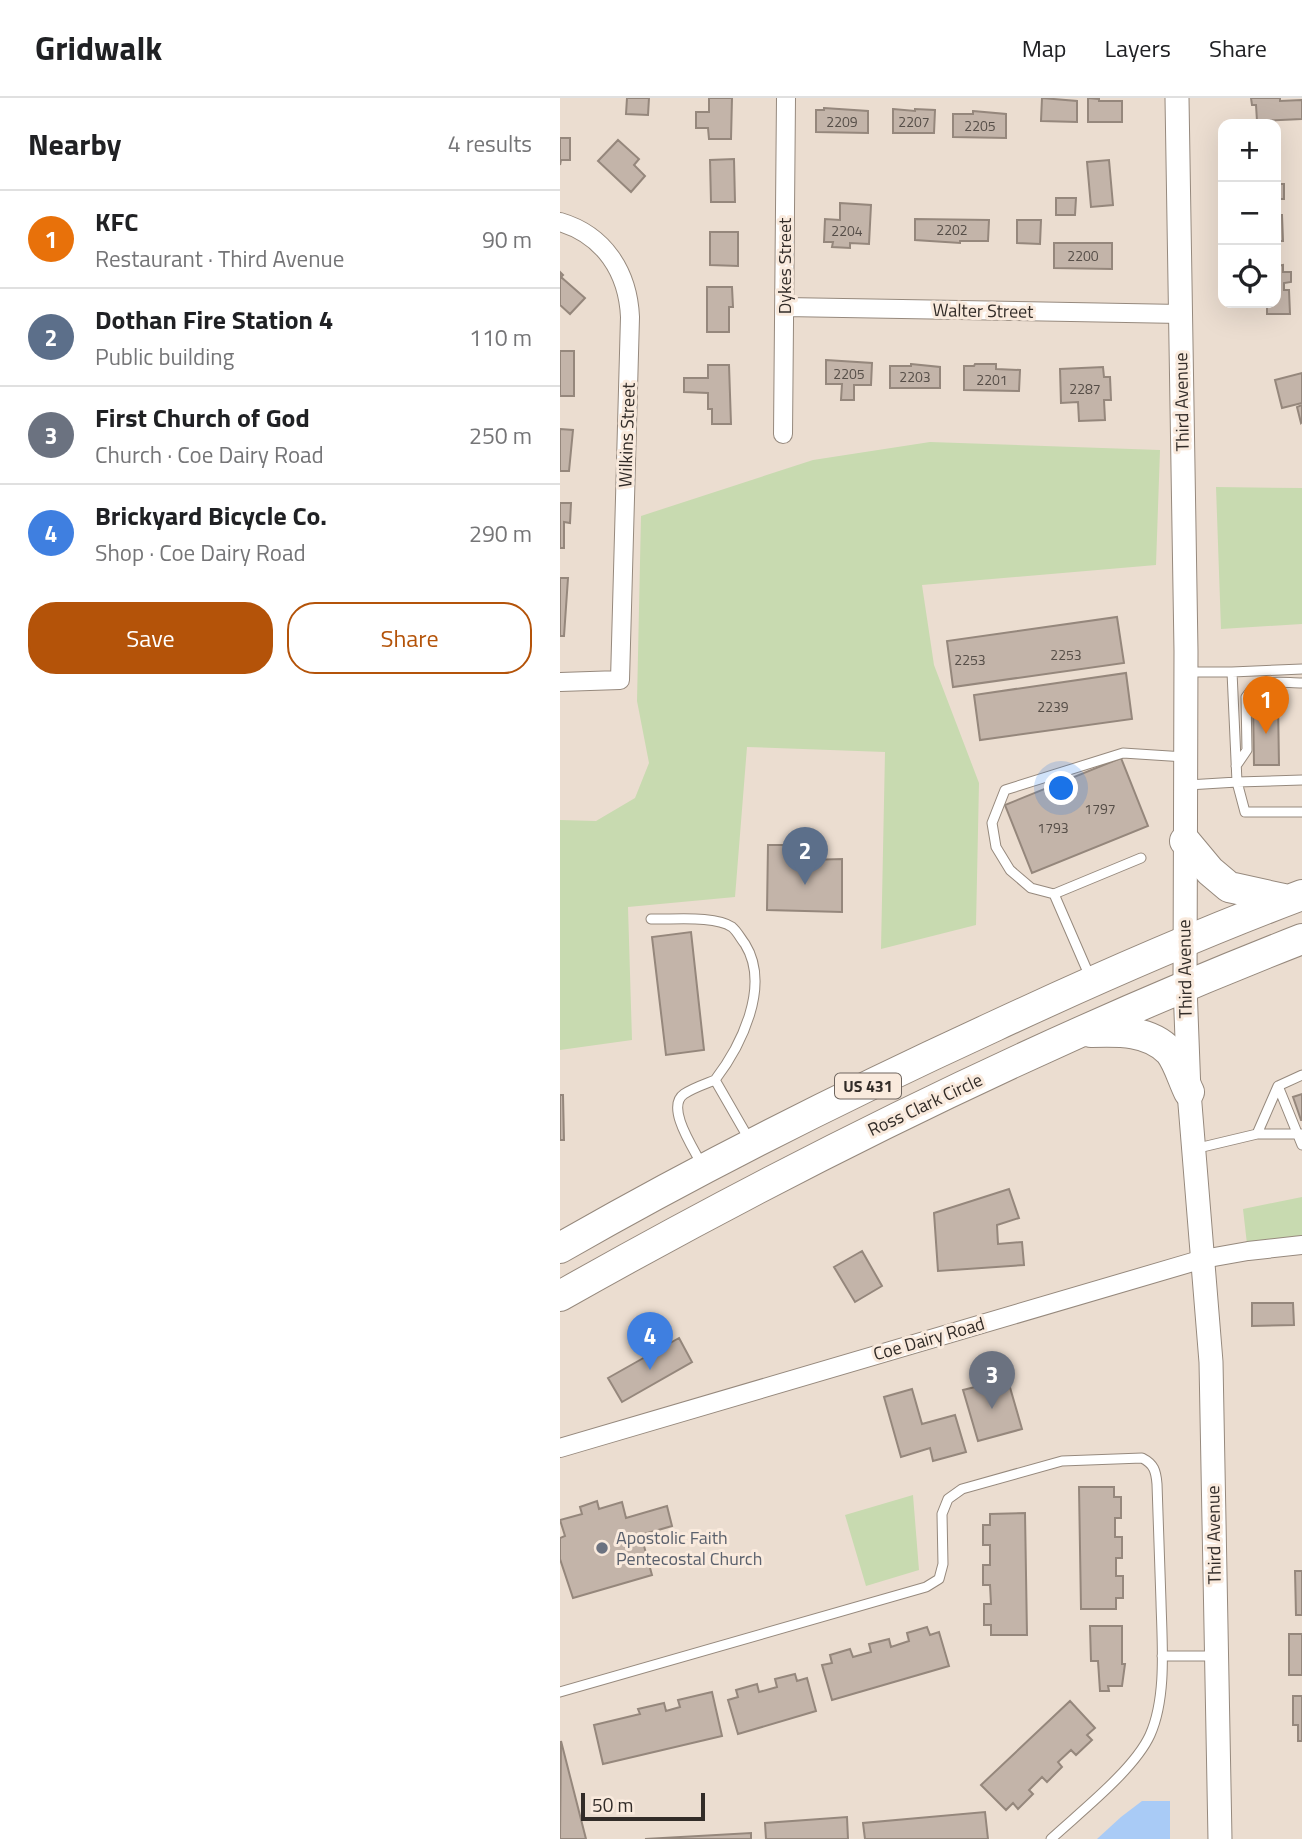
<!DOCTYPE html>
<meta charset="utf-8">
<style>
:root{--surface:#fff;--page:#f2f2f2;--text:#202124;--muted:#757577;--line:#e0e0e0;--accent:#b45309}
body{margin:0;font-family:"Titillium Web",sans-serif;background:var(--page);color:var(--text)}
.controls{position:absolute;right:21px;top:21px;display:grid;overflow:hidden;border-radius:14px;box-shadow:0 7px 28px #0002}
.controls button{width:63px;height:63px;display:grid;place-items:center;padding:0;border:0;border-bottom:2px solid var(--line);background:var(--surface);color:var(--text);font:35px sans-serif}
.scale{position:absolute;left:21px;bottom:18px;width:124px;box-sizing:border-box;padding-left:7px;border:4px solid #322c28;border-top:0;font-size:19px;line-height:24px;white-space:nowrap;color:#322c28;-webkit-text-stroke:5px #f9eadd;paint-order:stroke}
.you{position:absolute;left:502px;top:691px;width:24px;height:24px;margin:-18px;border:5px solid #fff;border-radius:50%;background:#1a73e8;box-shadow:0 0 0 10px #1a73e833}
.badge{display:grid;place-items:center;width:46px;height:46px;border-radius:50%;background:var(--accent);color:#fff;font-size:23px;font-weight:700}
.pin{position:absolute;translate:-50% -58px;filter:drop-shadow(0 2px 4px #0008)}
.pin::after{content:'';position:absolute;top:37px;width:24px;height:21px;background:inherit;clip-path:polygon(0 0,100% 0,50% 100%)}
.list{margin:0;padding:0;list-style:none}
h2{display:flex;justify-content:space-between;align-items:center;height:91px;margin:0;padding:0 28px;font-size:30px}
h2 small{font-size:23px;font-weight:400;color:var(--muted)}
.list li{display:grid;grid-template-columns:46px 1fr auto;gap:21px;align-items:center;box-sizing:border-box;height:98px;padding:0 28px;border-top:2px solid var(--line)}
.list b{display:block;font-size:26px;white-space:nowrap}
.list p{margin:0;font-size:23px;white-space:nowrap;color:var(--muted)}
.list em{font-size:23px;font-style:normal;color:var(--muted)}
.actions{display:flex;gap:14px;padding:21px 28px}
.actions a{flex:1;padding:16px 0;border:2px solid var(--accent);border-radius:28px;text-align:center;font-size:24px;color:var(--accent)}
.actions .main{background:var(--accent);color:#fff}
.icon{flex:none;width:38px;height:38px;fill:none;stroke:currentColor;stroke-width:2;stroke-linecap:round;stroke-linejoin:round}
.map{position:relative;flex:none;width:742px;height:1741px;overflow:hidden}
header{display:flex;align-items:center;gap:42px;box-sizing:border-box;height:98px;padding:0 35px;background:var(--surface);border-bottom:2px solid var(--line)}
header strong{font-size:33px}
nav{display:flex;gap:38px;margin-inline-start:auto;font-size:24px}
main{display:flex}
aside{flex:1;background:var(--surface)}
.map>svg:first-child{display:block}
.green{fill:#c8dab0}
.water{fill:#a9cbf6}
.building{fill:#c3b4a9;stroke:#95877c;stroke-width:2}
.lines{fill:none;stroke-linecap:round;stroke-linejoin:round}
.service-casing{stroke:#96897d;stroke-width:11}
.minor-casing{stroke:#96897d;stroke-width:20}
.tertiary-casing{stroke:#96897d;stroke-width:25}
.trunk-casing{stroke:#96897d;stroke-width:32}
.service{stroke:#fff;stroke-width:9}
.minor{stroke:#fff;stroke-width:18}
.tertiary{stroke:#fff;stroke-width:23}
.trunk{stroke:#fff;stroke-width:30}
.worship-dot{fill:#6b7280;stroke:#f9eadd;stroke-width:2.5}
.labels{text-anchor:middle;stroke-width:6;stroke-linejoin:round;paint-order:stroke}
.number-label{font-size:14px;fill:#564e48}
.shield{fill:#f9eadd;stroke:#6e655e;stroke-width:2}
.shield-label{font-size:16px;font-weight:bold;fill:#322c28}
.street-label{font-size:18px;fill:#322c28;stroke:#f9eadd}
.worship-label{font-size:18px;fill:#5b616d;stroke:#f9eadd;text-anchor:start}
</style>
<header>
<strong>Gridwalk</strong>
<nav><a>Map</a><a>Layers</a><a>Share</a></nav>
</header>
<main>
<aside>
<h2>Nearby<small>4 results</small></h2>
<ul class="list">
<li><span class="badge" style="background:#e8710a">1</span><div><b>KFC</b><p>Restaurant · Third Avenue</p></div><em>90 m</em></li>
<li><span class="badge" style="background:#5c6f8a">2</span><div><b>Dothan Fire Station 4</b><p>Public building</p></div><em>110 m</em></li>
<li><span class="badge" style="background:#6b7280">3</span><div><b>First Church of God</b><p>Church · Coe Dairy Road</p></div><em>250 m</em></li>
<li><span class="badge" style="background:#3f7fe0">4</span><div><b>Brickyard Bicycle Co.</b><p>Shop · Coe Dairy Road</p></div><em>290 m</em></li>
</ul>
<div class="actions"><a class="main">Save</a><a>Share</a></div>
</aside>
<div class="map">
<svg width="742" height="1741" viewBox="0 0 742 1741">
<rect width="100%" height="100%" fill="#ebddd0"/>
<path class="green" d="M 370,344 L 600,352 L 596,467 L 362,487 L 374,567 L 419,685 L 416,827 L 321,851 L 325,654 L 187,649 L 175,799 L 68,809 L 72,942 L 0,952 L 0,722 L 36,723 L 75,700 L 89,665 L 77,603 L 81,418 L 253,362 Z
M 656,389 L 742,390 L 742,526 L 661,531 Z
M 742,1099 L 742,1139 L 687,1146 L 683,1111 Z
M 353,1397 L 359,1472 L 306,1488 L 285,1417 Z"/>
<path class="water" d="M 582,1703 L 610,1703 L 610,1741 L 537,1741 L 561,1719 Z"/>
<path class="building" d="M 67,0 L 89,0 L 88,17 L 66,16 Z
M 149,0 L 172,0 L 171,41 L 149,41 L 148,30 L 136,30 L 136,14 L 149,14 Z
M 482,0 L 517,3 L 517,24 L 481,23 Z
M 528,0 L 539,1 L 539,3 L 562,3 L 562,24 L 528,24 Z
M 691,0 L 720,0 L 720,3 L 742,2 L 742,21 L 697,23 L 696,7 L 692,7 Z
M 264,10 L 308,13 L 308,35 L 256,34 L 256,12 L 264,12 Z
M 333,11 L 355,13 L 355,11 L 375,12 L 374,35 L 333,35 Z
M 413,13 L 446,16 L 446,40 L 393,39 L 393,16 L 413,16 Z
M 0,40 L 10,40 L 10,62 L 1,62 L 0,67 Z
M 58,42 L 79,61 L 74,67 L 85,78 L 71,94 L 38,63 Z
M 174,61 L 175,104 L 151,104 L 150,62 Z
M 549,62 L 553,107 L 531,109 L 527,64 Z
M 716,86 L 724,86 L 724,101 L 717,101 L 717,117 L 722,117 L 723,143 L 716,143 Z
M 496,100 L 516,100 L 515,117 L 496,117 Z
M 280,105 L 311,107 L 309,146 L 290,145 L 290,150 L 272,149 L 273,144 L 264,144 L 265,121 L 280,122 Z
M 355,121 L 429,122 L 428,143 L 400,143 L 400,145 L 355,142 Z
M 457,122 L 481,122 L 480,146 L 457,145 Z
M 150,134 L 178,134 L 178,168 L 150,167 Z
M 494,145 L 552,145 L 552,171 L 494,170 Z
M 723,167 L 723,174 L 731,174 L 731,184 L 724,185 L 724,192 L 729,192 L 730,216 L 707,216 L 707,205 L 716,205 L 716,168 Z
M 0,174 L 3,177 L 1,179 L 25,200 L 10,216 L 0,207 Z
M 147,189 L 172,189 L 173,209 L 169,209 L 169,234 L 147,234 Z
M 0,253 L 14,253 L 14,298 L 0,298 Z
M 266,262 L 312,265 L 311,287 L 294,287 L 294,302 L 281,302 L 282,286 L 266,286 Z
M 351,266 L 380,269 L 380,290 L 330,290 L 330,268 L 351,268 Z
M 415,266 L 436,266 L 436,271 L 460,272 L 459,293 L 404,292 L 404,268 L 414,268 Z
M 148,267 L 169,267 L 171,326 L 152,326 L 152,311 L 148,311 L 148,295 L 124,294 L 124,280 L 148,280 Z
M 543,269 L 544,279 L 550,279 L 551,302 L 544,302 L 545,322 L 519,323 L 518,304 L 501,305 L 500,271 Z
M 742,275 L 742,305 L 722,310 L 715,282 Z
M 742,307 L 742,324 L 741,325 L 737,309 Z
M 0,331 L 13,332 L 9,373 L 0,373 Z
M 0,405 L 11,405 L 10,425 L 4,424 L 4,450 L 0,450 Z
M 0,480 L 8,480 L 4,538 L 0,538 Z
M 557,519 L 564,565 L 393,589 L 387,543 Z
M 566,575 L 572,621 L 420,642 L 414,597 Z
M 714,598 L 714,604 L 718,604 L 719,667 L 694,667 L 693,605 L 702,605 L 702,599 Z
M 561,660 L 588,728 L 472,775 L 445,707 Z
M 208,747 L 248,747 L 248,762 L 282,761 L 282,814 L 207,812 Z
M 131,834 L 144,952 L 106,957 L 92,839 Z
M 742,996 L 742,1022 L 741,1022 L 733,999 Z
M 0,997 L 3,997 L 4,1042 L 0,1042 Z
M 449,1091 L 459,1120 L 437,1127 L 438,1146 L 462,1144 L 464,1167 L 378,1173 L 374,1115 Z
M 302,1153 L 322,1188 L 295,1204 L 274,1169 Z
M 692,1205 L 733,1205 L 734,1227 L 692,1228 Z
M 119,1240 L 132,1264 L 62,1304 L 48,1280 Z
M 433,1273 L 436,1283 L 447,1279 L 462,1331 L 418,1343 L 403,1292 L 415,1289 L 412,1279 Z
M 352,1291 L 362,1326 L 395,1317 L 406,1354 L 373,1363 L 370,1350 L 341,1359 L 324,1299 Z
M 519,1389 L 554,1389 L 554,1399 L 561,1399 L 561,1420 L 555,1420 L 555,1439 L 562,1439 L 562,1460 L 556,1460 L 556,1478 L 563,1478 L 563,1500 L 556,1500 L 556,1511 L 521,1511 Z
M 37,1403 L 39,1411 L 62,1404 L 66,1420 L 107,1408 L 112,1428 L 81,1437 L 92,1477 L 13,1500 L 0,1461 L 0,1440 L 5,1438 L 0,1422 L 22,1416 L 20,1409 Z
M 465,1415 L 467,1537 L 431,1537 L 431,1527 L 424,1527 L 424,1506 L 431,1506 L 430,1487 L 423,1487 L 423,1467 L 430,1467 L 430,1447 L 423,1447 L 423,1427 L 430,1427 L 430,1416 Z
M 735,1473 L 742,1473 L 742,1517 L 736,1517 Z
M 530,1528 L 562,1528 L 562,1566 L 565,1566 L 562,1588 L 548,1588 L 549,1593 L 540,1593 L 538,1563 L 531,1563 Z
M 367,1529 L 370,1537 L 379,1534 L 389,1568 L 272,1602 L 262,1567 L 272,1565 L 270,1557 L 290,1551 L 293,1559 L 311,1554 L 309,1546 L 329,1541 L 331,1549 L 349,1543 L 347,1535 Z
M 729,1536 L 742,1536 L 742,1577 L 729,1577 Z
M 235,1576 L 237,1583 L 247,1580 L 256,1613 L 178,1636 L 168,1602 L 178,1599 L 176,1592 L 197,1586 L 199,1594 L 217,1589 L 215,1581 Z
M 152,1594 L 162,1638 L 43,1666 L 34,1627 L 80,1616 L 78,1611 L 104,1605 L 106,1613 L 120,1609 L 118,1602 Z
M 733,1598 L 742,1598 L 742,1643 L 738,1643 L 738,1627 L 733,1627 Z
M 510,1603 L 535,1630 L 527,1637 L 532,1642 L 516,1657 L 511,1652 L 498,1664 L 502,1669 L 487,1684 L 482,1679 L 469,1692 L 473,1696 L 458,1711 L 453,1705 L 446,1712 L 421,1687 Z
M 1,1643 L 26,1741 L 0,1741 Z
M 425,1714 L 428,1741 L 305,1741 L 303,1725 Z
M 287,1719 L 288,1741 L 206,1741 L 205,1725 Z
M 191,1735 L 191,1741 L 85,1741 Z"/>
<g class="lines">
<g class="service-casing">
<path id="service" d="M 628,574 L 672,574 L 677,684 L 742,682
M 672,574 L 742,571
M 676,668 L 687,652 L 686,599 C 698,579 721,585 742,585
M 628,687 L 677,684 L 685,714 L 742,714
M 494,796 L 471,790 L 450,772 L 436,749 L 432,725 L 445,692 L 563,655 L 625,659
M 91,821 C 111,822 155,817 172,829 C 177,833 181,841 185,846 C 211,888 181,948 155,982
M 530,879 L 494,796 L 581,760
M 718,988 L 742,1047
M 697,1036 L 718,988 L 742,977
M 634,1051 L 697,1036 L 742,1036
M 142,1067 C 134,1051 105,1009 124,996 C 133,990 145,986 155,982 L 189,1041
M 602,1558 L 655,1558
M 0,1594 L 366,1489 L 379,1481 L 383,1466 L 382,1416 L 388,1401 L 402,1391 L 502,1363 L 582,1360 C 594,1366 596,1373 597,1386 C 598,1425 600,1465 601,1504 C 602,1545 607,1599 590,1637 C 574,1672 520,1714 491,1741"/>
</g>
<g class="minor-casing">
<path id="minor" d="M 0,124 C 44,137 68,174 70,219 L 60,582 L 0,584
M 225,209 L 621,216
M 223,336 L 226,0
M 0,1350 L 643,1161 L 688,1153 L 742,1147"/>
</g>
<g class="tertiary-casing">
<path id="tertiary" d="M 617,0 L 626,553 L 625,888 L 629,994 L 651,1264 L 660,1741"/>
</g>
<g class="trunk-casing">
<path id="trunk" d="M 625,743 L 650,773 L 669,789 L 728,802
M 531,934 C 558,933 590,932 610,954 C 618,964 623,982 629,994
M 0,1150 C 141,1069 287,996 435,928 C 536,881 638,836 742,797
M 0,1198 C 239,1063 486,941 742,841"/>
</g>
<use href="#service" class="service"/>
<use href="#minor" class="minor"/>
<use href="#tertiary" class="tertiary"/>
<use href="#trunk" class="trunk"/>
</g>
<circle class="worship-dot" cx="42" cy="1450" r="7"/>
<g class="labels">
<g class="number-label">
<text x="282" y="29">2209</text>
<text x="354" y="29">2207</text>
<text x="420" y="33">2205</text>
<text x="392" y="137">2202</text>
<text x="287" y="138">2204</text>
<text x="523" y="163">2200</text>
<text x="289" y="281">2205</text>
<text x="355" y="284">2203</text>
<text x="432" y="287">2201</text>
<text x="525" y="296">2287</text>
<text x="506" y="562">2253</text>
<text x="410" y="567">2253</text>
<text x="493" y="614">2239</text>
<text x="540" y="716">1797</text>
<text x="493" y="735">1793</text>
</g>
<rect class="shield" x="275" y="975.5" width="66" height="25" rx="5"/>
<g class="shield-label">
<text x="308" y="994">US 431</text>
</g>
<g class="street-label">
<text transform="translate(225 168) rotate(-90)" y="6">Dykes Street</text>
<text transform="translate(423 213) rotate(1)" y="6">Walter Street</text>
<text transform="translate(622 304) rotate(-91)" y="6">Third Avenue</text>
<text transform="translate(67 337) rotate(-88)" y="6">Wilkins Street</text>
<text transform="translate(625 871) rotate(-91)" y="6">Third Avenue</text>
<text transform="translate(365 1007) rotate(-25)" y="6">Ross Clark Circle</text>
<text transform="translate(369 1241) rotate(-16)" y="6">Coe Dairy Road</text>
<text transform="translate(654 1437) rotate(-91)" y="6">Third Avenue</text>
</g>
<g class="worship-label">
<text x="56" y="1446">Apostolic Faith<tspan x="56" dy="21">Pentecostal Church</tspan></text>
</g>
</g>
</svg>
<div class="controls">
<button>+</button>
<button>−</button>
<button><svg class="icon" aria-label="locate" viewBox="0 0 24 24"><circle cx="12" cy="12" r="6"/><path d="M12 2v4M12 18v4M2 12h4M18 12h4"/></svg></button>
</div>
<div class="scale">50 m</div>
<div class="you"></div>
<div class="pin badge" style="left:706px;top:636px;background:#e8710a">1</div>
<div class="pin badge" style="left:245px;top:787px;background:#5c6f8a">2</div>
<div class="pin badge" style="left:432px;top:1311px;background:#6b7280">3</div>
<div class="pin badge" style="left:90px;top:1272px;background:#3f7fe0">4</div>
</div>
</main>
